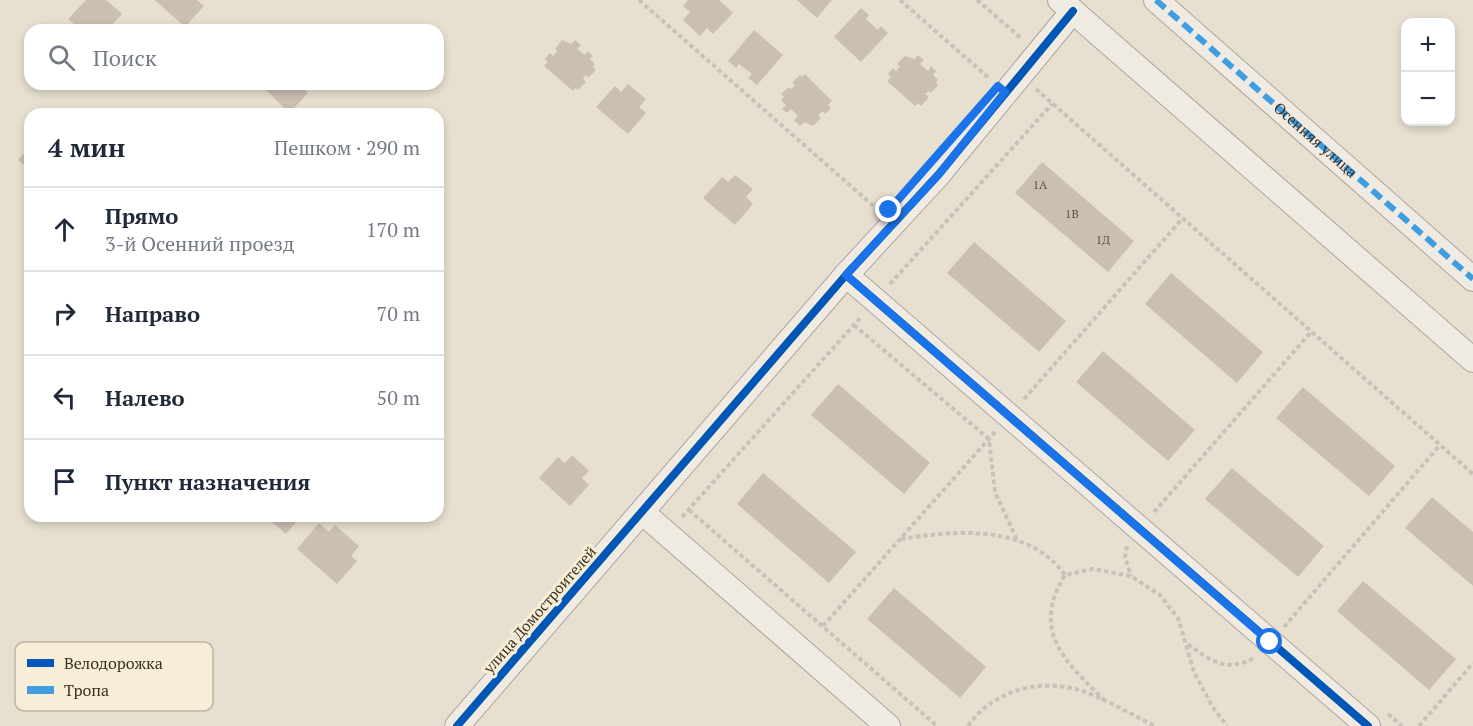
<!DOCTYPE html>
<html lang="ru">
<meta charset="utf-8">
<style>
:root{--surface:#fff;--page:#f2f2f3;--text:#1f2937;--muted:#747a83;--line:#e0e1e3}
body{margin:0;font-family:"PT Serif",serif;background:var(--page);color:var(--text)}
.controls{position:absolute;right:18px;top:18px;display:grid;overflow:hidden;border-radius:12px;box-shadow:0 3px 9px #0003}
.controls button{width:54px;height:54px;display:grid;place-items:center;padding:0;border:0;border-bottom:2px solid var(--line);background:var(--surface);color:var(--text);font:30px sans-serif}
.stop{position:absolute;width:18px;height:18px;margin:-14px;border:4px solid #1a73e8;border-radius:50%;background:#fff}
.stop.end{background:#1a73e8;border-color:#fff;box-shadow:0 2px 6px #0008}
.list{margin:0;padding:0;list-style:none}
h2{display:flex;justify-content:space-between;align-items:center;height:78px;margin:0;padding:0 24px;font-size:26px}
h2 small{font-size:20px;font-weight:400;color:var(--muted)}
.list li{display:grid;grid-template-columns:39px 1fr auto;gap:18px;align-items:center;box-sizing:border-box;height:84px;padding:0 24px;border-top:2px solid var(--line)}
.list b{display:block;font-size:22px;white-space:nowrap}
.list p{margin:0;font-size:20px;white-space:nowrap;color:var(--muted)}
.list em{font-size:20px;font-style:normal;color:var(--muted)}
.icon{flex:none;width:33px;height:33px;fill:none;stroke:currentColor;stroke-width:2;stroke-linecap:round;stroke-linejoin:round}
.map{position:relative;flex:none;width:1473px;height:726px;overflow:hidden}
.search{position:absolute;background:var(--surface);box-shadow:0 3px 9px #0003;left:24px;top:24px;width:420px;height:66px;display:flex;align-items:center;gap:15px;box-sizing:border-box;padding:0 21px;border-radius:18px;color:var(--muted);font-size:22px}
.panel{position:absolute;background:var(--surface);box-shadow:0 3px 9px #0003;left:24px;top:108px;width:420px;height:414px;border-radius:18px}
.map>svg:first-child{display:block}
.building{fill:#cbbfb2}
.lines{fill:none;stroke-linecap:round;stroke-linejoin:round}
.minor-casing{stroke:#ada599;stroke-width:26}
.path{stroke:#c8c2b9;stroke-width:4;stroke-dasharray:4.5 3;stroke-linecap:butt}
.minor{stroke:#efebe3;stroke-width:24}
.quiet{stroke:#3f9de0;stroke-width:6;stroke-dasharray:12 6;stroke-linecap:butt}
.cycleway-casing{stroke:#f7eed8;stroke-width:11}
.cycleway{stroke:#0057b8;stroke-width:8}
.route{stroke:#1a73e8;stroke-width:8}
.labels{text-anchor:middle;stroke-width:6;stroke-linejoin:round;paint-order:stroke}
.number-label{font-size:12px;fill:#605244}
.street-label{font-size:15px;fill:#3d2e20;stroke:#f7eed8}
.key{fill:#f7eed8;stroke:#bfb4a1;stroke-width:1.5}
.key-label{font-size:16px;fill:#3d2e20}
</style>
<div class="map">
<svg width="1473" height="726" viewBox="0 0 1473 726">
<rect width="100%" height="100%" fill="#e7e0d1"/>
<path class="building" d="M 86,0 L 106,0 L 122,14 L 107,30 L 81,30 L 68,19 Z
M 155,0 L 197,0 L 204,6 L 185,27 Z
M 688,0 L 719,0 L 733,13 L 713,34 L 707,28 L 700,36 L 683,20 L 690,12 L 683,6 Z
M 797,0 L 832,0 L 817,18 Z
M 861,8 L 869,15 L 866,19 L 878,30 L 881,26 L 888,33 L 861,62 L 834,37 Z
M 754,30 L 783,55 L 757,85 L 748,78 L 752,74 L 739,64 L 736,68 L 728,61 Z
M 562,40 L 571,44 L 575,40 L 581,45 L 577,49 L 585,55 L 588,51 L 593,56 L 590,59 L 595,64 L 593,67 L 596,70 L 588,78 L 586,75 L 583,79 L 586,82 L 578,90 L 575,88 L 573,91 L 544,66 L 548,62 L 545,59 L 550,53 L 553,56 L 557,51 L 555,49 Z
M 918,55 L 924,60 L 920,64 L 928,71 L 931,66 L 936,71 L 933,75 L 938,80 L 936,82 L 938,85 L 931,93 L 929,91 L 925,94 L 929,97 L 921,106 L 918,103 L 915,106 L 887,81 L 891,77 L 888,74 L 893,68 L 896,71 L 900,66 L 897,64 L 905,56 L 914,59 Z
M 805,74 L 832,101 L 828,105 L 831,108 L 825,114 L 823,111 L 818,115 L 821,118 L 813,126 L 804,122 L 800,126 L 794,120 L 798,116 L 791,109 L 787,113 L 782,109 L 786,105 L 781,100 L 784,97 L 781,94 L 789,87 L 791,89 L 795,85 L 792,83 L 800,75 L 802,77 Z
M 260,84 L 303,84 L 301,86 L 308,93 L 289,113 Z
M 628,84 L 646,99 L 639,107 L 646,113 L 628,134 L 596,107 L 615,86 L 621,92 Z
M 30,147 L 30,170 L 18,160 Z
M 1042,162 L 1134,241 L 1108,272 L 1015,193 Z
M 735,175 L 753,189 L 746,197 L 753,204 L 735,225 L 703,198 L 722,177 L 728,182 Z
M 974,242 L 1066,321 L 1039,352 L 947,273 Z
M 1171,273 L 1263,352 L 1237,383 L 1145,304 Z
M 1103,351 L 1195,430 L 1168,461 L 1076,382 Z
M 838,384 L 930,463 L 904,494 L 811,415 Z
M 1303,387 L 1395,466 L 1369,496 L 1276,418 Z
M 572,455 L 589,471 L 582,478 L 589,485 L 570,506 L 539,478 L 558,457 L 565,463 Z
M 1232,468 L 1324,546 L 1298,577 L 1205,499 Z
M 763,473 L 856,552 L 829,583 L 737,504 Z
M 1432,497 L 1473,532 L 1473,586 L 1405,528 Z
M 265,516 L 301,516 L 286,534 Z
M 319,523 L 329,532 L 335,525 L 359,546 L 351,556 L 357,561 L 337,584 L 297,549 Z
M 1363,581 L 1456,659 L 1429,690 L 1337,611 Z
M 894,588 L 986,667 L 960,698 L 867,619 Z"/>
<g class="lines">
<g class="minor-casing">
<g id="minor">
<path d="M 1060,0 L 1473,360"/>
<path id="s1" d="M 1156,0 L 1473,279"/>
<path d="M 846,275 L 1368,726"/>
<path d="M 643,513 L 888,726"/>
<path d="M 457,726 L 846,275 L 939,174 L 1073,11"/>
</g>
</g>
<path class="path" d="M 639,0 L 877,209
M 900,0 L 990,79
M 977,0 L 1022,39
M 1036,89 L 1473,474
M 890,284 L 1052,104
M 854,325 L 989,439 L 995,492 L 1018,542
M 1024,399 L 1182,219
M 689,510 L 937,726
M 1154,512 L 1311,332
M 682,517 L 861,317
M 901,539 C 957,530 1028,524 1065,575
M 1127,546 L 1125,557 L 1131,576
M 823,626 L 995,432
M 1284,627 L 1440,445
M 1188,644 C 1211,661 1226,673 1254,658
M 1105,701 C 1066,662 1030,632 1065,575 L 1093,569 L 1131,576 L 1160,595 L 1178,618 L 1194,672 L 1212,706 L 1227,726
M 1388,714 L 1402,726
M 968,726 C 992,691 1039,678 1079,690 C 1105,698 1130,714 1155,726
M 1419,726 L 1473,663"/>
<use href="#minor" class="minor"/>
<path class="quiet" d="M 1156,0 L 1473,279"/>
<g class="cycleway-casing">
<path id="cycleway" d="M 846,275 L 1368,726
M 457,726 L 846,275 L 939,174 L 1073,11"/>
</g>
<use href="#cycleway" class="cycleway"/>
</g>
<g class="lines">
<path class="route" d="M 889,210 L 998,86 L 1005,92 L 939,174 L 846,275 L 1270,642"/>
</g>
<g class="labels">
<g class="number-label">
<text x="1040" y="189">1А</text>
<text x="1072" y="218">1В</text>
<text x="1103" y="244">1Д</text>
</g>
<g class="street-label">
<text dy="5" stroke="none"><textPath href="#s1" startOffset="212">Осенняя улица</textPath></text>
<text transform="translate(540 610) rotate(-49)" y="5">улица Домостроителей</text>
</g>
</g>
<rect x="15" y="642" width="198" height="69" rx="9" class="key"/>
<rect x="27" y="659" width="27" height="8" fill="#0057b8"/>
<rect x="27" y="686" width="27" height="8" fill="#3f9de0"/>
<g class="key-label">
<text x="64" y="669">Велодорожка</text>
<text x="64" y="696">Тропа</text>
</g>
</svg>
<div class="controls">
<button>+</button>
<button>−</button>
</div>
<div class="stop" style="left:1270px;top:642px"></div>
<div class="stop end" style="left:889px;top:210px"></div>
<div class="search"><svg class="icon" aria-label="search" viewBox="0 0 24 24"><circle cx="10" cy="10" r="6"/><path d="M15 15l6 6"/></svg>Поиск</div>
<section class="panel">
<h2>4 мин<small>Пешком · 290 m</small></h2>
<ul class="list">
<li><svg class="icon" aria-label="ahead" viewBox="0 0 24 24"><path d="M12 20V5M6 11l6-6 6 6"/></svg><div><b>Прямо</b><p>3-й Осенний проезд</p></div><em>170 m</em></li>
<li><svg class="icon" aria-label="right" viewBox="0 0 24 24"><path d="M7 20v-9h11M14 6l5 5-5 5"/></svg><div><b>Направо</b></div><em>70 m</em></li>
<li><svg class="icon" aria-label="left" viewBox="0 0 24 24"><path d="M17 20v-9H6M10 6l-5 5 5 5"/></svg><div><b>Налево</b></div><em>50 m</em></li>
<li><svg class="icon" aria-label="arrive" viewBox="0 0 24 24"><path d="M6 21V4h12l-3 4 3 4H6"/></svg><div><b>Пункт назначения</b></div></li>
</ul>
</section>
</div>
